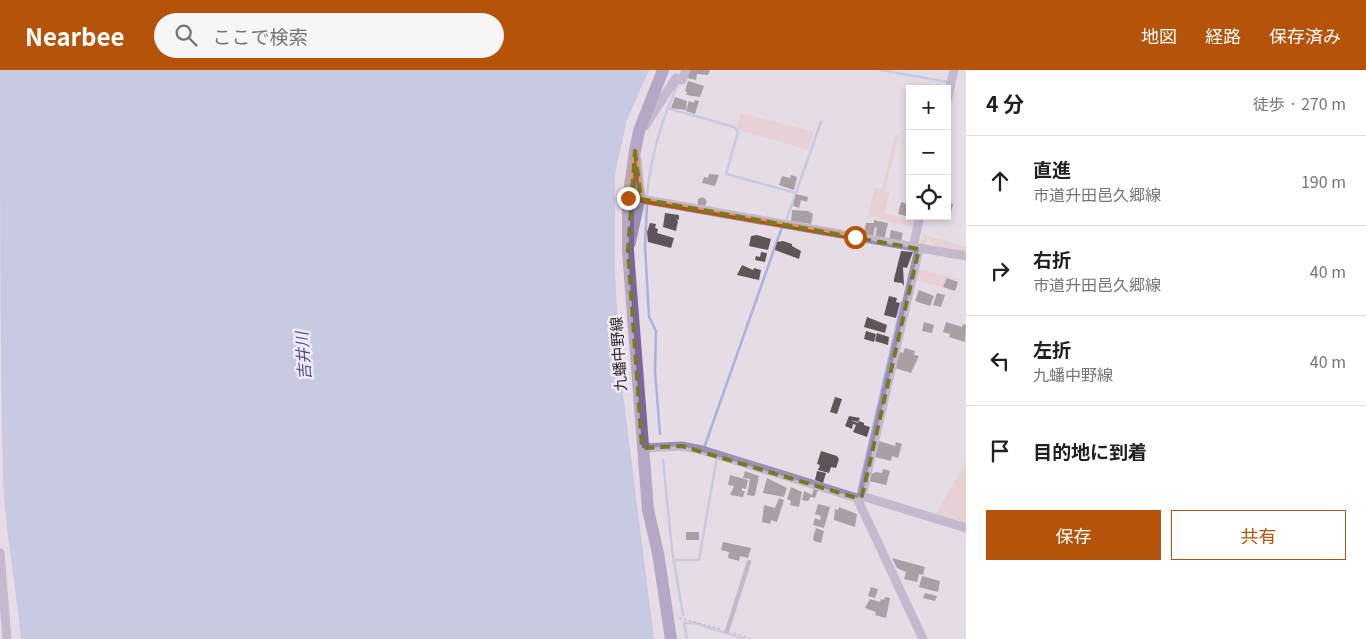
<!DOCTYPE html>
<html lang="ja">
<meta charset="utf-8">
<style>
:root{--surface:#fff;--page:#f6f6f6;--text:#202124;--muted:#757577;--line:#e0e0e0;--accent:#b45309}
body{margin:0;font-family:Georgia,"Noto Sans JP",serif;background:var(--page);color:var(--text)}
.controls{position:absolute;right:15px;top:15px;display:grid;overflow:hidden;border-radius:0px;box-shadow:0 2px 8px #0003}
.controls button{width:45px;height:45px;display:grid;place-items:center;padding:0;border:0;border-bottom:1px solid var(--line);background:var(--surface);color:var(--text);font:25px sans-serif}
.stop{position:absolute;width:15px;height:15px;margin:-11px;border:4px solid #b45309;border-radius:50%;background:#fff}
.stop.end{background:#b45309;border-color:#fff;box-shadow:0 1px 5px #0008}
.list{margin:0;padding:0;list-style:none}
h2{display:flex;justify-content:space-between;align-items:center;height:65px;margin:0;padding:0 20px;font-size:21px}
h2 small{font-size:16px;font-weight:400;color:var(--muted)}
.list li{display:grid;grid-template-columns:32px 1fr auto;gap:15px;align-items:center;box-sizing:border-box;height:90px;padding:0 20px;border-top:1px solid var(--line)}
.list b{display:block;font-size:19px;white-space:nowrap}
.list p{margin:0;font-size:16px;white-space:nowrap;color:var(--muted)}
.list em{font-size:16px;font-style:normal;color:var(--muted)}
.actions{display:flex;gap:10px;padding:15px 20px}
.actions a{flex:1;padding:11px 0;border:1px solid var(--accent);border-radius:0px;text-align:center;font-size:18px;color:var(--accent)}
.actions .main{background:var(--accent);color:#fff}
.icon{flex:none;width:28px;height:28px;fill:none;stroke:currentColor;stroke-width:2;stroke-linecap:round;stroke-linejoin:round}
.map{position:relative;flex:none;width:966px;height:569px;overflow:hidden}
header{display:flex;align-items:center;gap:30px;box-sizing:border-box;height:70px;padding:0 25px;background:var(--accent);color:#fff}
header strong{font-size:24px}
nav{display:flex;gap:28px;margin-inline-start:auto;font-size:18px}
.search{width:350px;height:45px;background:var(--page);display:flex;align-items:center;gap:12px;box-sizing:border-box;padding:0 18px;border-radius:28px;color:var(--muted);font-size:19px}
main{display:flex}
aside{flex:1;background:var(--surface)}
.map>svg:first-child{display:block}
.green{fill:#ecc4bf}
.water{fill:#a5b2e0}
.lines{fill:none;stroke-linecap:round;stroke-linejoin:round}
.stream{stroke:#a5b2e0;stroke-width:2.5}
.building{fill:#5f5457}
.path{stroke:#857e84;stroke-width:1;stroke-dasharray:2.5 2.5;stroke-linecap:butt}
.service{stroke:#9c8eb4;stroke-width:4.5}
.minor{stroke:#9c8eb4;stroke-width:9}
.secondary{stroke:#7b669d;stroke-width:12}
.route{stroke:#b45309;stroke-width:6}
.marked{fill:none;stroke:#787a22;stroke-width:4;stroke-dasharray:10 6;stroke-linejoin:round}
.labels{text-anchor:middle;stroke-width:5;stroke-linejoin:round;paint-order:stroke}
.street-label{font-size:15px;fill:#2c282b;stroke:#f3e9f2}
.water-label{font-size:16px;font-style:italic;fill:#46538e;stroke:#f3e9f2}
</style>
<header>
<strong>Nearbee</strong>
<div class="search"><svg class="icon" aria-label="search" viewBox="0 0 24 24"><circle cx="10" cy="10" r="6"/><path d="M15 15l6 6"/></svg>ここで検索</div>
<nav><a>地図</a><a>経路</a><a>保存済み</a></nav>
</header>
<main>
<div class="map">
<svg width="966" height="569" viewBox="0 0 966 569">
<rect width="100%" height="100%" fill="#e6dce5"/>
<path class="green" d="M 741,43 L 814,62 L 808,80 L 736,59 Z
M 895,64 L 899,65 L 885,121 L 890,122 L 884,143 L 916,151 L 915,158 L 868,146 L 875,117 L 882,119 Z
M 922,164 L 966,177 L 966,184 C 954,182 933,181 929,168 L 926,170 L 924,177 L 919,176 Z
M 916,199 L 960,209 L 959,211 L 947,208 L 944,218 L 913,209 Z
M 965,393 L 966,393 L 966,456 L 934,447 Z"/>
<path class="water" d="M 0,0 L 649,0 L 627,50 L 615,103 L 615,203 L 621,307 L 654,569 L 21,569 C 16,515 5,462 3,408 C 0,272 0,136 0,0 Z"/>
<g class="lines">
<path class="stream" d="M 881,0 L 948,12
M 667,38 L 734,57 L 738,62 L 726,104 L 796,123
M 947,44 L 950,31
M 647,125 C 651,86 662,48 679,12
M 648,134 L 647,134 L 645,176 L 649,247 L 656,261 L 655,301 L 660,364
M 786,151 L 821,52
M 704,378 L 782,157
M 663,390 L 672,480 L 683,545
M 858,423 L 902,232
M 674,490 L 699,490 L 717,387
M 687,569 L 684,553 L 694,553 L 745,569"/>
</g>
<path class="building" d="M 687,0 L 710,0 L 708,5 L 697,4 L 696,10 L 687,8 Z
M 688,11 L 704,16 L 700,27 L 686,25 L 687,22 L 685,21 Z
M 675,27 L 687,31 L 686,40 L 671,38 Z
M 695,30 L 699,31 L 695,44 L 686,41 L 689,31 L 694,33 Z
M 709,104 L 719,105 L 715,116 L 702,113 L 704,107 L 708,108 Z
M 791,105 L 797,107 L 794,120 L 779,115 L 782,106 L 790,108 Z
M 796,124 L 808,127 L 807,132 L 801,130 L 799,138 L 793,136 Z
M697.5 132a4.5 4.5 0 1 1 9 0a4.5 4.5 0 1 1-9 0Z
M 901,132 L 910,135 L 910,147 L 898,144 Z
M 947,132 L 953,134 L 950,147 L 947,146 Z
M 792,140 L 808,141 L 813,144 L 811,154 L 791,151 Z
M 665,143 L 679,145 L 679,150 L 676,149 L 678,151 L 676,161 L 663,157 Z
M 874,150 L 888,153 L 884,170 L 875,168 L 877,157 L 875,157 L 873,167 L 863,166 L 866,153 L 874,153 Z
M 650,153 L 656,154 L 655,158 L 658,159 L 657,163 L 674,168 L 671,178 L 648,172 L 647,162 Z
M 891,160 L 903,163 L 901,172 L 889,170 Z
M 757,165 L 771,169 L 768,180 L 749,176 L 751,166 Z
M 783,171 L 792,174 L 792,176 L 801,181 L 799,189 L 775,180 L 777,172 Z
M 901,181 L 913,182 L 907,198 L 903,197 L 904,216 L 902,213 L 894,212 L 894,209 Z
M 761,182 L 767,183 L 765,192 L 755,190 L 756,186 L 760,187 Z
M 742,195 L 753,200 L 754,198 L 761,200 L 759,210 L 737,205 Z
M 947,208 L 958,212 L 955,221 L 943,217 Z
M 919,220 L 934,226 L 930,236 L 915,231 Z
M 937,223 L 945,225 L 941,237 L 933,235 Z
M 889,226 L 897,228 L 896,232 L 900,233 L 896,248 L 884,245 Z
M 867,247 L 887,255 L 885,263 L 864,257 Z
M 924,252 L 934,255 L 932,263 L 922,261 Z
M 946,252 L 962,257 L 963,254 L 966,255 L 965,272 L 949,267 L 950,264 L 943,262 Z
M 866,261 L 876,264 L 874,272 L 864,269 Z
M 877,263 L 889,267 L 888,275 L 875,271 Z
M 905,278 L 915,281 L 914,285 L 919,286 L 911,303 L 895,298 L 898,286 L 900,282 L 903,283 Z
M 835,327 L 842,329 L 837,344 L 830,342 Z
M 849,346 L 860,348 L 858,352 L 850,350 L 858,353 L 859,351 L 864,353 L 864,355 L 870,357 L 867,367 L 853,362 L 856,355 L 853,354 L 852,359 L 845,356 Z
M 879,371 L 895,376 L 896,372 L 902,374 L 898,388 L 892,386 L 891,391 L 875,387 Z
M 821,381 L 837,386 L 839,389 L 836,398 L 831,397 L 829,403 L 818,400 L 820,395 L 817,394 Z
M 883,399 L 890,401 L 886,415 L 869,411 L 871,404 L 876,402 L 882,403 Z
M 745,401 L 759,406 L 755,425 L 753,426 L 747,425 L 750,409 L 743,408 Z
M 817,401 L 826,403 L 823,413 L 815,410 Z
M 730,405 L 748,410 L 746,419 L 742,418 L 742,421 L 745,421 L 743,427 L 730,425 L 734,416 L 728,415 Z
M 767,408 L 787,418 L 784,427 L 763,423 Z
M 791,417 L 802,422 L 799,437 L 790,435 L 791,431 L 787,429 Z
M 814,418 L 818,420 L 815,428 L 811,427 L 808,431 L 802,430 L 804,421 L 812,425 Z
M 779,428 L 784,430 L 777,452 L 771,450 L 770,454 L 762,452 L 764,435 L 775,438 Z
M 818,434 L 830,437 L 824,458 L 813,455 L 815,448 L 820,450 L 821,446 L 815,444 Z
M 839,437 L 857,444 L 855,457 L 834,450 L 835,439 L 838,440 Z
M 816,458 L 824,461 L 821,473 L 814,471 L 813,468 Z
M 686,462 L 699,462 L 699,470 L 686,470 Z
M 723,472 L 751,478 L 748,488 L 740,486 L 739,491 L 728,488 L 729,482 L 721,480 Z
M 892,488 L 925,497 L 923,505 L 919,504 L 917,512 L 904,509 L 906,502 L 897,498 Z
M 922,506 L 940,511 L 938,522 L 919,517 Z
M 871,517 L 878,519 L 875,528 L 868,526 Z
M 925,523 L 937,526 L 935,531 L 923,528 Z
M 885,527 L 890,528 L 886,548 L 875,545 L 876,542 L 865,538 L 870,529 L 880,532 L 881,529 L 884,530 Z"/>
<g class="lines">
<path class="path" d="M 679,548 L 721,559
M 734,563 L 752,569"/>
<path class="service" d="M 727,561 L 749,492"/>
<path class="minor" d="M 947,30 L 954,0
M 645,56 L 676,8 L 682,10 L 686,0
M 641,129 L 966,186
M 631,174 L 641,129 L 637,89
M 913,177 L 920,146
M 642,378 L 682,376 L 702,380 L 857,428 L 862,426 L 966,458
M 862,426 L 919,179
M 857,428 L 923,569
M 0,483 L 7,569"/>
<path class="secondary" d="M 663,0 L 639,61 L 635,81 L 628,129 L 628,181 L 648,440 L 658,483 L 671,569"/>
</g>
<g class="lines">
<path class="route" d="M 628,128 L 635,81 L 642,130 L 855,167"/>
</g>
<path d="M0 0H966V569H0ZM 635,81 L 641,129 L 919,179 L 862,426 L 857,428 L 682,376 L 642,378 L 628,181 Z" fill="#e6dce5" fill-opacity=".55" fill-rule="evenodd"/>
<path class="marked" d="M 635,81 L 641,129 L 919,179 L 862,426 L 857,428 L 682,376 L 642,378 L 628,181 Z"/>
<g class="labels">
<g class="street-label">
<text transform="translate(619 284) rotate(-94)" y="5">九蟠中野線</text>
</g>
<g class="water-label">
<text transform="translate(303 286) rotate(-94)" y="6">吉井川</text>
</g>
</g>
</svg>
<div class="controls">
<button>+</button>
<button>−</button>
<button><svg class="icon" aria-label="locate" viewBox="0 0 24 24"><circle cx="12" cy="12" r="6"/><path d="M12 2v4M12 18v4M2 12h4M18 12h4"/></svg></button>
</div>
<div class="stop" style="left:855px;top:167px"></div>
<div class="stop end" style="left:628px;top:128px"></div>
</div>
<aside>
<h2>4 分<small>徒歩 · 270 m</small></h2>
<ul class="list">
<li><svg class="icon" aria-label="ahead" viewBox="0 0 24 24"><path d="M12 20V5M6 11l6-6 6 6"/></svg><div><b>直進</b><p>市道升田邑久郷線</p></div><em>190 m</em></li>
<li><svg class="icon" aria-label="right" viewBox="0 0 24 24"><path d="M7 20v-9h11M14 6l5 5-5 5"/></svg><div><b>右折</b><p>市道升田邑久郷線</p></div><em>40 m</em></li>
<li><svg class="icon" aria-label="left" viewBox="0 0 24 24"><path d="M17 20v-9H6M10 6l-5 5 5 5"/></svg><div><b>左折</b><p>九蟠中野線</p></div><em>40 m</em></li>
<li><svg class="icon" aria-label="arrive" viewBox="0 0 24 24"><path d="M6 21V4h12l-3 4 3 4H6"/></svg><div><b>目的地に到着</b></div></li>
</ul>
<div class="actions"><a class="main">保存</a><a>共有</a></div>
</aside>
</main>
